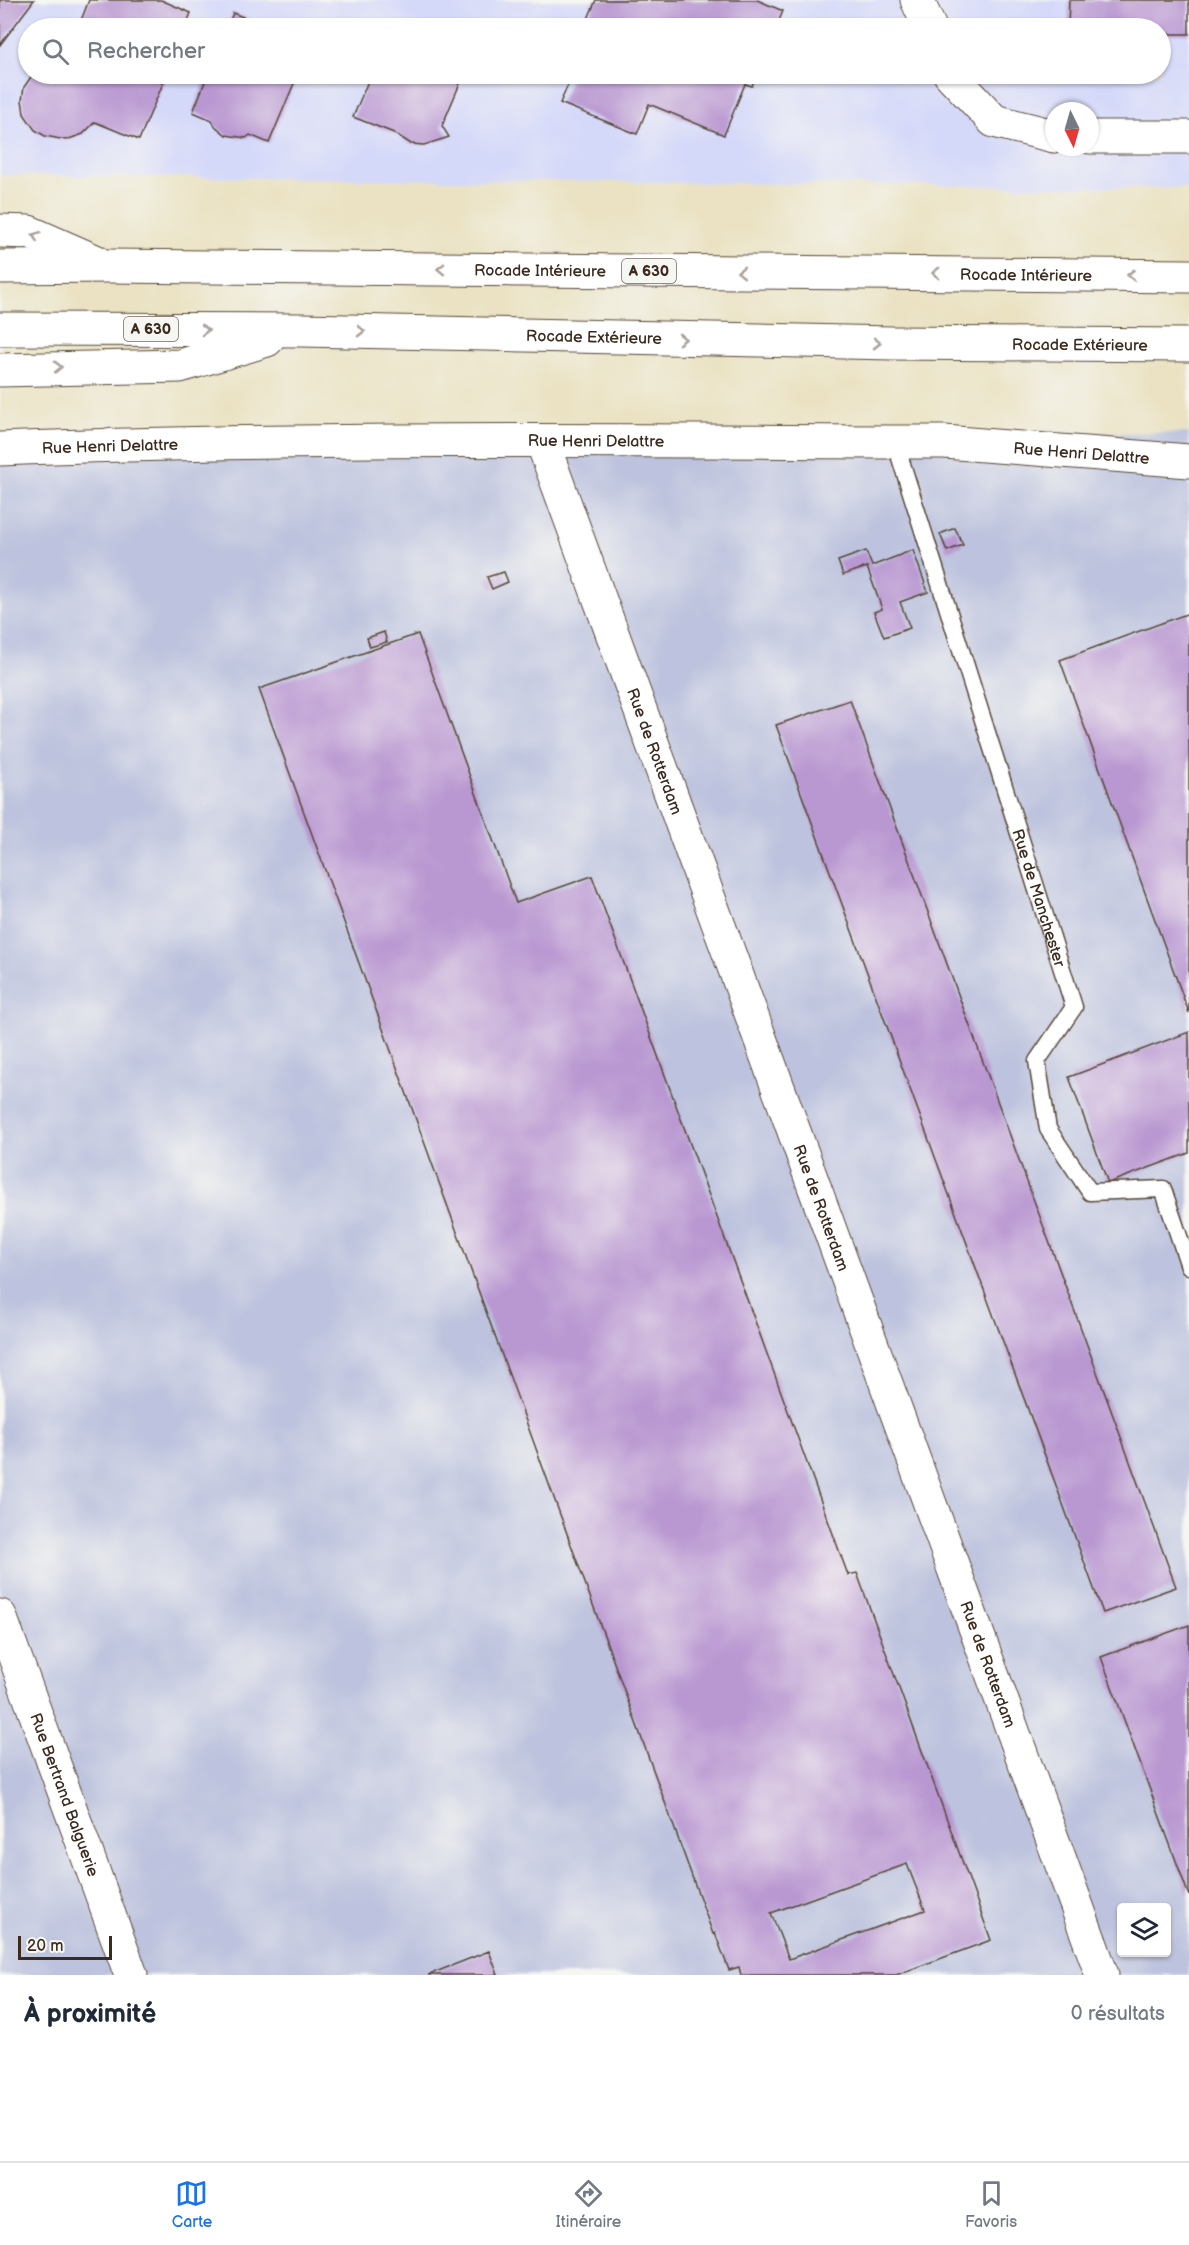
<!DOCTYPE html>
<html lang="fr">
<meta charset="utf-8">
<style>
:root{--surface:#fff;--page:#f2f2f3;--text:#1f2937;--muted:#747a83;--line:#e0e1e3;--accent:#1a73e8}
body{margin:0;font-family:"Balsamiq Sans",sans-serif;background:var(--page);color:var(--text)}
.controls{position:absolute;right:18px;bottom:18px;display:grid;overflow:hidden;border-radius:6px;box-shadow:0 2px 4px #0004}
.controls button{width:54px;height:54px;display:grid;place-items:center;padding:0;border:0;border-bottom:2px solid var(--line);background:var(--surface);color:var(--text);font:30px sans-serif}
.compass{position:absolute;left:1045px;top:102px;width:54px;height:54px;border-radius:50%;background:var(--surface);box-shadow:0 2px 4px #0004;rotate:175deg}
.scale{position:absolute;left:18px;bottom:15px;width:94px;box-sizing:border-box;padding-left:6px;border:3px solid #3b2a1e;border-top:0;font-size:16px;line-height:21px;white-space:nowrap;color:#3b2a1e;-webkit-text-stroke:4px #f6f6f2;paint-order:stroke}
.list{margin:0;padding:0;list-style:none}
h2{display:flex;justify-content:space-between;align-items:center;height:78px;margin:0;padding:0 24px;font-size:26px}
h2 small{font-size:20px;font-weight:400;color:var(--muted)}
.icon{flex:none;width:33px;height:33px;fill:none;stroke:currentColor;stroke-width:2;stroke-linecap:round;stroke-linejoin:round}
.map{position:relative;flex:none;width:1189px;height:1975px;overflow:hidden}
.search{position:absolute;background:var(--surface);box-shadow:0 2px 4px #0004;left:18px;right:18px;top:18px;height:66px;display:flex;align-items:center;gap:15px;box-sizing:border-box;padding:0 21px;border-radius:33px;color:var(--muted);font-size:22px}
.sheet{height:186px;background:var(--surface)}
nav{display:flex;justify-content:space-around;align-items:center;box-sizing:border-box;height:84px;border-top:2px solid var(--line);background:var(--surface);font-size:16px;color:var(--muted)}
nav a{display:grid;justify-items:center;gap:3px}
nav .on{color:var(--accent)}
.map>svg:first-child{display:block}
.built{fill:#d4d8f9;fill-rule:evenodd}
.industrial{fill:#bdc3de;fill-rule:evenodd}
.building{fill:#b997d1;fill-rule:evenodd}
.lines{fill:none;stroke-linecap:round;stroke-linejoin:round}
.service-casing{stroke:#554637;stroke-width:19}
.minor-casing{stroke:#554637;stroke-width:35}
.motorway-casing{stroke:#554637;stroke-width:35}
.service{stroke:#fff;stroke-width:16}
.minor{stroke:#fff;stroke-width:33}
.motorway{stroke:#fff;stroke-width:33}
.oneway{stroke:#a79f9a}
.labels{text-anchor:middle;stroke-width:4.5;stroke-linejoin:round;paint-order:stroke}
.shield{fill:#f6f6f2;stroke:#73675e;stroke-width:1.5}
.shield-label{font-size:15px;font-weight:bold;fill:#3b2a1e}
.street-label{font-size:16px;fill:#3b2a1e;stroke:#f6f6f2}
</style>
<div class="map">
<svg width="1189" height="1975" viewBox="0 0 1189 1975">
<rect width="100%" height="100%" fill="#f6f6f2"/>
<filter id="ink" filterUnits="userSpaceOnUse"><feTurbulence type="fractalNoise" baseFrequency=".0167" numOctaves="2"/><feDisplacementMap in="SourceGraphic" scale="12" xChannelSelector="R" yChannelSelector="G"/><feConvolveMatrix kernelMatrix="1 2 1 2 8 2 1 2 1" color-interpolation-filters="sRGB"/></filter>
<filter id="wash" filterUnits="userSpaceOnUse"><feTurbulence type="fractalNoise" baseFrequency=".008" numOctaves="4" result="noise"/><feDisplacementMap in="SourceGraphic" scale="24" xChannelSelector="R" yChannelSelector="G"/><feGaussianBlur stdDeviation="1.35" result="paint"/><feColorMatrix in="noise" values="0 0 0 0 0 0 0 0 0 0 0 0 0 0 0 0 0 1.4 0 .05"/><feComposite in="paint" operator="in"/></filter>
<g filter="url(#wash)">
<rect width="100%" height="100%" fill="#eae2c2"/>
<path class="built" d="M 0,0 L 1189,0 L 1189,188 L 0,175 ZM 28,28 L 1160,28 L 1160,74 L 28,74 ZM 1054,111 L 1090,111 L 1090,147 L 1054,147 Z"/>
<path class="industrial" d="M 141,428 L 1189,433 L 1189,1975 L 0,1975 L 0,435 ZM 1122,1908 L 1166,1908 L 1166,1952 L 1122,1952 Z"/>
<g id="blocks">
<path class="building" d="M 0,0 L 34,0 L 0,45 Z
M 89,0 L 161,0 L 191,13 L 185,28 L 78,28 Z
M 596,0 L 757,0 L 783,11 L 776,28 L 584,28 Z
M 1069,0 L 1189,0 L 1189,34 L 1160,34 L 1160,28 L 1068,28 Z
M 233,13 L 270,28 L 227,28 Z
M 33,74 L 167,74 L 139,140 L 95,122 L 83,134 L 66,140 L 45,136 L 35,130 L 24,114 L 22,100 L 24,87 Z
M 208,74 L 298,74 L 269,143 L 250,135 L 246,138 L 226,135 L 215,126 L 212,120 L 193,112 Z
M 371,74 L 464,74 L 442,126 L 449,137 L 424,145 L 411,144 L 394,133 L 353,117 Z
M 573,74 L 757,74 L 752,86 L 745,84 L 724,135 L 649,104 L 637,134 L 560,103 Z
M 955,528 L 963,545 L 947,551 L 940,534 Z
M 913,550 L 928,592 L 900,602 L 910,628 L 884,637 L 874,612 L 882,609 L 867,567 L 843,575 L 838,561 L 866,551 L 872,566 Z
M 504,572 L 508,582 L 492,589 L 487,577 Z
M 1189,613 L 1189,1013 L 1060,660 Z
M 384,632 L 387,642 L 370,647 L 367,638 Z
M 418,634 L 516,903 L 592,876 L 848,1575 L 857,1573 L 991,1940 L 896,1975 L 741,1975 L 739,1967 L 729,1970 L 715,1933 L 713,1934 L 259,689 ZM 907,1864 L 925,1910 L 789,1959 L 771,1913 Z
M 850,700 L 1176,1587 L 1103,1613 L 776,725 Z
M 1189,1032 L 1189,1153 L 1108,1183 L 1069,1077 Z
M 1189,1625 L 1189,1896 L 1101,1657 Z
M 489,1951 L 498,1975 L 428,1975 Z"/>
</g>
</g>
<g filter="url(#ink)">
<use href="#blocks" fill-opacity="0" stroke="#554637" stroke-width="1.5"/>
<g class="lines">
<g class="service-casing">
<g id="service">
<path id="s1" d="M 895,442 L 1074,1007 L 1037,1061 L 1048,1129 L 1090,1192 L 1163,1189 L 1189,1266"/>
</g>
</g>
<g class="minor-casing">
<g id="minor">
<path d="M 917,0 L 930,28"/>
<path d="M 950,74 L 994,121 L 1054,136"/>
<path d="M 1090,137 L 1189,137"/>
<path id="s2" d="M 542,441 L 1102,1975"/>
<path id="s3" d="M 0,449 C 298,438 597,440 895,442 L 944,442 L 1189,461"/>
<path id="s4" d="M 0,1616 L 131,1975"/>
</g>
</g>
<g class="motorway-casing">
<g id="motorway">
<path d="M 0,231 L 29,232 L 95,261"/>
<path id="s5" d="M 0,267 L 108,266 L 1189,276"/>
<path id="s6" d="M 0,329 L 302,330 L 892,343 L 1189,345"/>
<path d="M 0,370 L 180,366 L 267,340"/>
</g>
</g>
<use href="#service" class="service"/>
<use href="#minor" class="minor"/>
<use href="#motorway" class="motorway"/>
</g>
<defs><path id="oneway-chevron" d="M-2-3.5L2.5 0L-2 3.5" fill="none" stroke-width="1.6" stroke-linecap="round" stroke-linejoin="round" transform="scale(1.5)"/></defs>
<g class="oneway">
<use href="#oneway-chevron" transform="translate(36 236) rotate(-160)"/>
<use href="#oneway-chevron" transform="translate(441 269) rotate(-179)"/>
<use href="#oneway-chevron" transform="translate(741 272) rotate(-179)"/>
<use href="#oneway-chevron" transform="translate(936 273) rotate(-179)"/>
<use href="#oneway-chevron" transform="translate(1131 275) rotate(-179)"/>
<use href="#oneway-chevron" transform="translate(205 330)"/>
<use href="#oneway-chevron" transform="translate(361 331) rotate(1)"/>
<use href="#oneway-chevron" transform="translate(682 339) rotate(1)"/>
<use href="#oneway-chevron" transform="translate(877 343) rotate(1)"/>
<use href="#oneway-chevron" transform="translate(58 367) rotate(-1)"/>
</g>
</g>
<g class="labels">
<g class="shield">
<rect x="622" y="259" width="54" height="24" rx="4.5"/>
<rect x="124" y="317" width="54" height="24" rx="4.5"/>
</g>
<g class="shield-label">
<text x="649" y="276">A 630</text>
<text x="151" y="334">A 630</text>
</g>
<g class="street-label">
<text dy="6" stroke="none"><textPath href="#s5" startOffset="540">Rocade Intérieure</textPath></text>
<text dy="6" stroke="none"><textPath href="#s5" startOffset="1026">Rocade Intérieure</textPath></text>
<text dy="6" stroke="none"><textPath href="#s6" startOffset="594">Rocade Extérieure</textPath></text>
<text dy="6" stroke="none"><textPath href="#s6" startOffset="1080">Rocade Extérieure</textPath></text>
<text dy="6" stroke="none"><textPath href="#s3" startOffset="596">Rue Henri Delattre</textPath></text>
<text dy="6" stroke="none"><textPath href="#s3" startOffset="110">Rue Henri Delattre</textPath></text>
<text dy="6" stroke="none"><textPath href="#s3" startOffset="1082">Rue Henri Delattre</textPath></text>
<text dy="6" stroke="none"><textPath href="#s2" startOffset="330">Rue de Rotterdam</textPath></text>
<text dy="6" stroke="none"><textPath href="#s1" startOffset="478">Rue de Manchester</textPath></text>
<text dy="6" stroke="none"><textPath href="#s2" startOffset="816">Rue de Rotterdam</textPath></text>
<text dy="6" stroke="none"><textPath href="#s2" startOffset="1302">Rue de Rotterdam</textPath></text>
<text dy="6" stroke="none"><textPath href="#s4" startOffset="190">Rue Bertrand Balguerie</textPath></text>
</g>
</g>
</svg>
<div class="controls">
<button><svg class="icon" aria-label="layers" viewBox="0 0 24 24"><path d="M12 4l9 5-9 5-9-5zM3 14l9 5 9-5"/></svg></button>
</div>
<svg class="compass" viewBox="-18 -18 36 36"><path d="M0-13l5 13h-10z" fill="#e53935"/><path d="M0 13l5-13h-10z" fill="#747a83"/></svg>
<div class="scale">20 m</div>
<div class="search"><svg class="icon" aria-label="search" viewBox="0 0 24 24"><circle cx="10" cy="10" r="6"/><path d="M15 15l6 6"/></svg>Rechercher</div>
</div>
<section class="sheet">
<h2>À proximité<small>0 résultats</small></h2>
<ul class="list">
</ul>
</section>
<nav>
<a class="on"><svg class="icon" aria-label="map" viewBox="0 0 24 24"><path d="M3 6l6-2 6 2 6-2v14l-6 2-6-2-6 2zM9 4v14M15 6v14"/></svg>Carte</a>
<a><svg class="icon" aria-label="directions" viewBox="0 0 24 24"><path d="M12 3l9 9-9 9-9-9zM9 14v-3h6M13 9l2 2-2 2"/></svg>Itinéraire</a>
<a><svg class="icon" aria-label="saved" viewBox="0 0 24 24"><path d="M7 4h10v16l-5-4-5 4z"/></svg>Favoris</a>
</nav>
